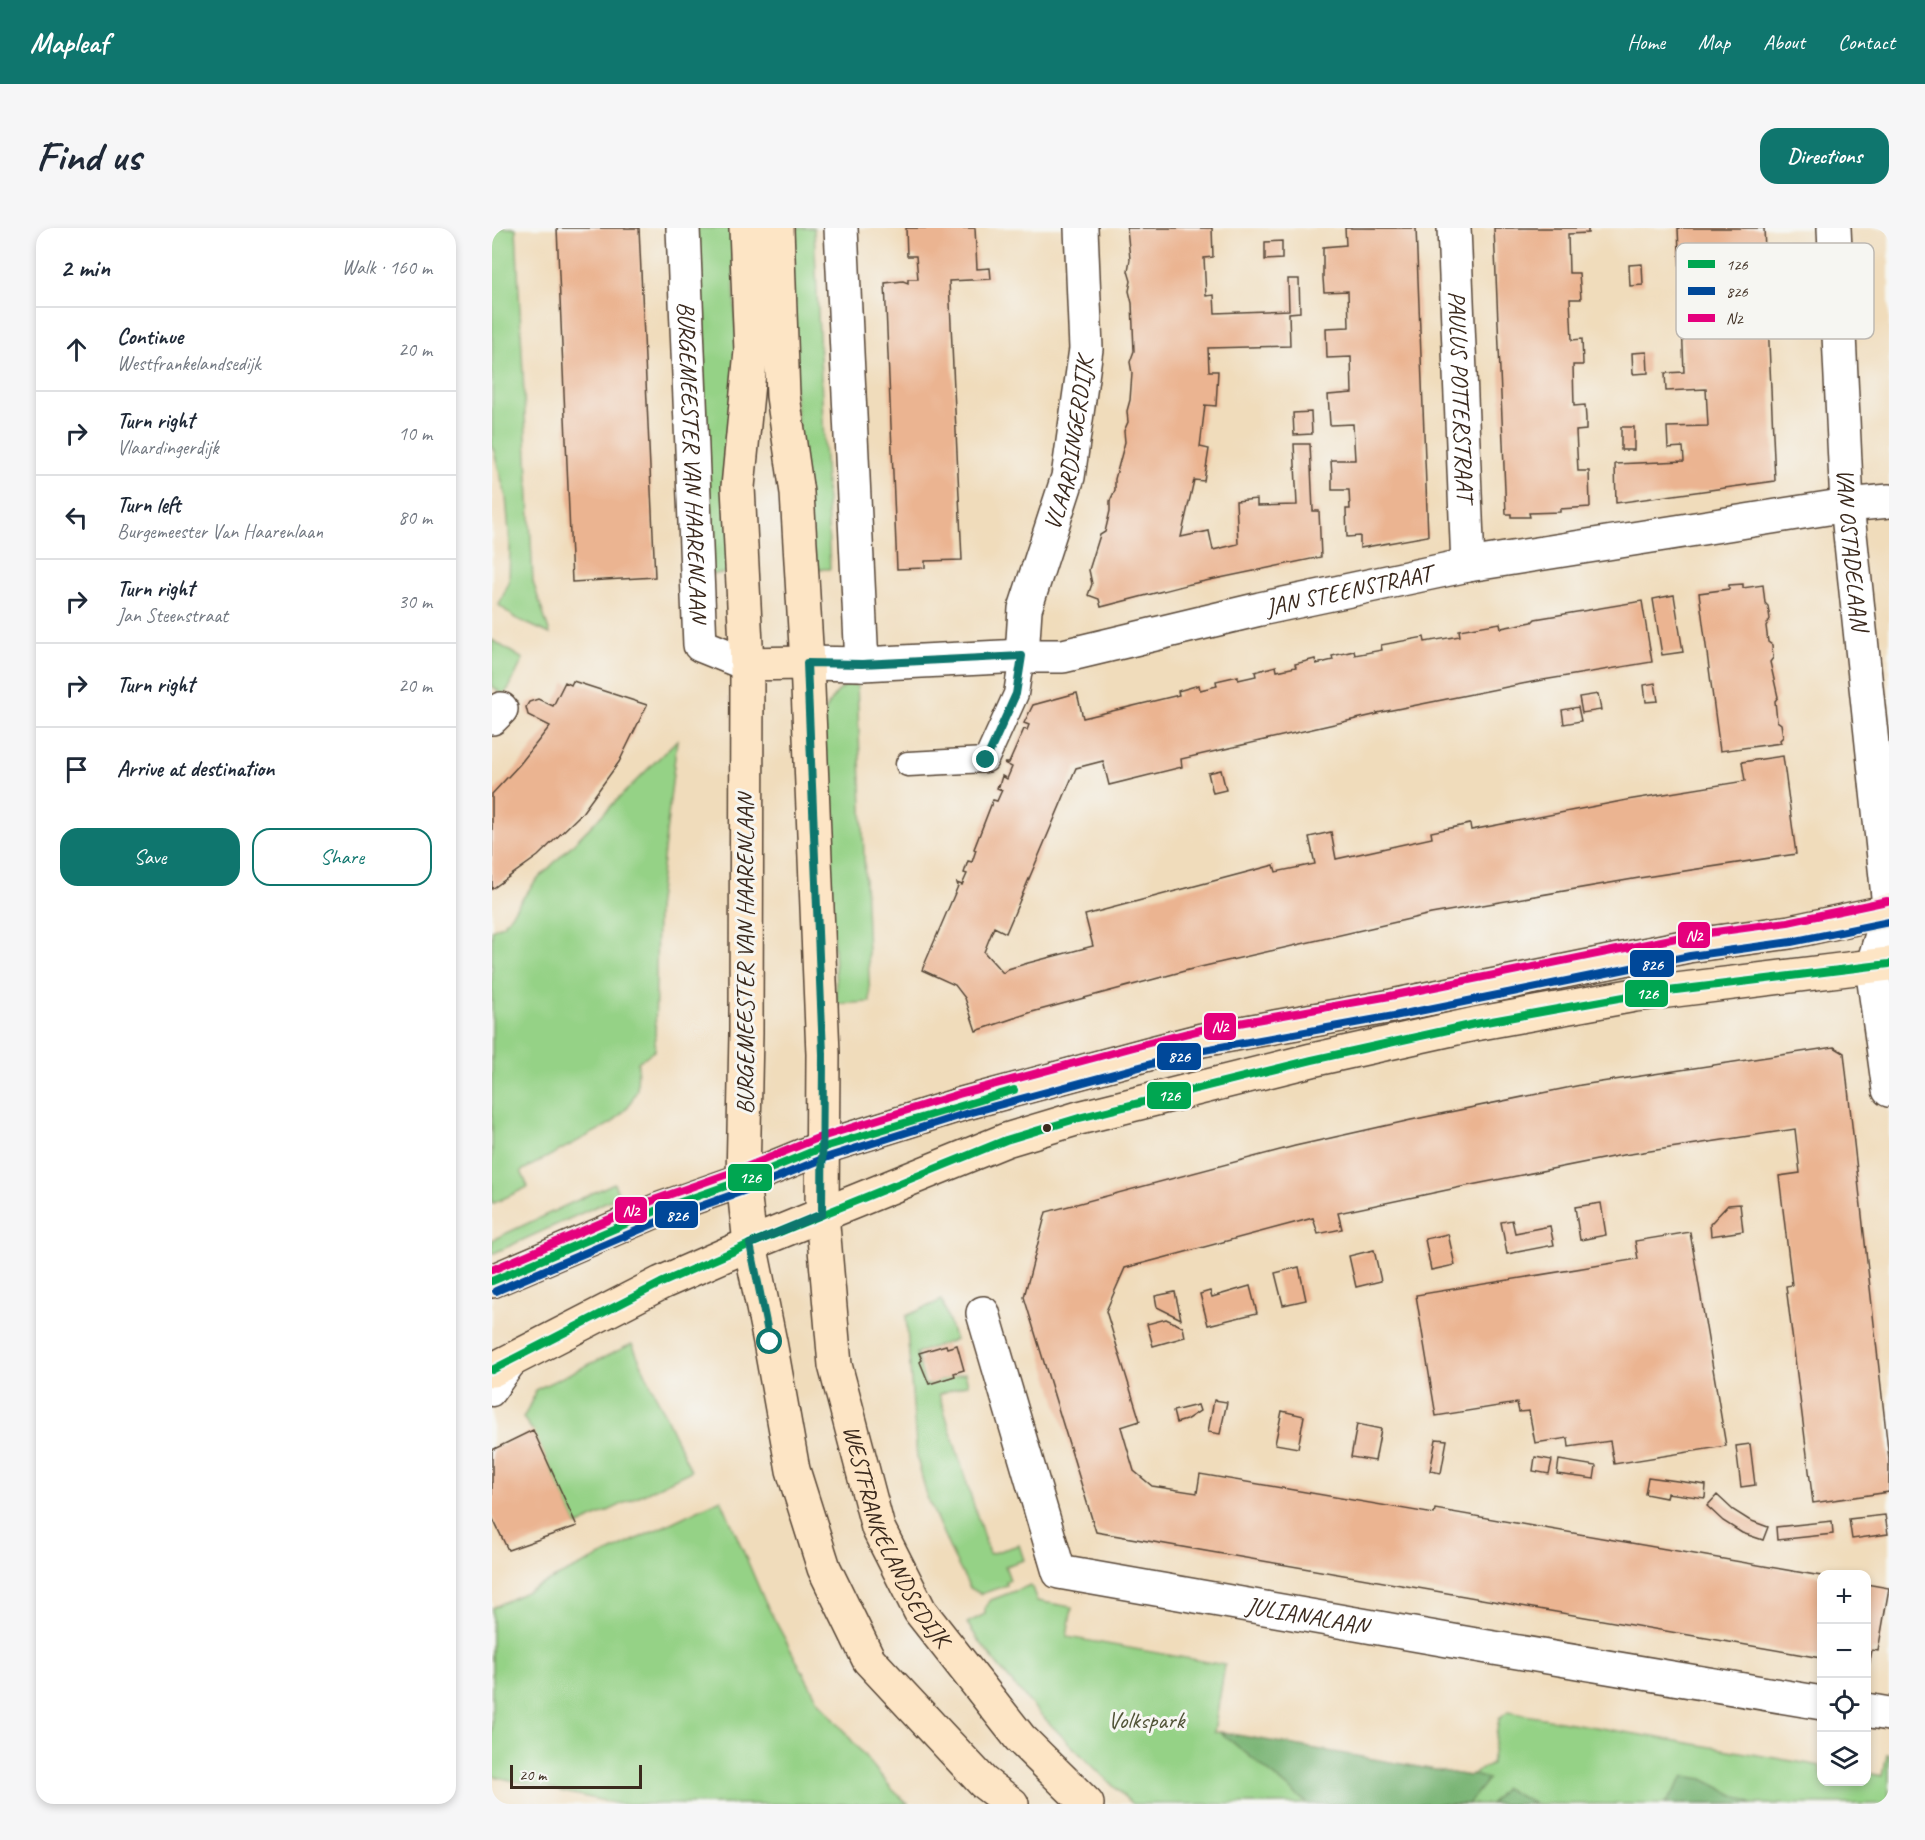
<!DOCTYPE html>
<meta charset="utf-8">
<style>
:root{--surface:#fff;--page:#f6f6f7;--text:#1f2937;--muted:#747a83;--line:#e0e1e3;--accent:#0f766e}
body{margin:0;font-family:Caveat,sans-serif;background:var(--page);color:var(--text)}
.controls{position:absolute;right:18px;bottom:18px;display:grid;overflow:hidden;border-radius:12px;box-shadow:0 3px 9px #0003}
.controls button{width:54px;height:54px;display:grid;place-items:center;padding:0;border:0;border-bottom:2px solid var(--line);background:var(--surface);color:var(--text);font:30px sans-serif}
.scale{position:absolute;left:18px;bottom:15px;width:132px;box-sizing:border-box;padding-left:6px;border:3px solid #3b2a1e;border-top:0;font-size:16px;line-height:21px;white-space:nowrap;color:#3b2a1e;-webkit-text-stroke:4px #f6f6f2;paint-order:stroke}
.stop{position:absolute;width:18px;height:18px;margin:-14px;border:4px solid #0f766e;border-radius:50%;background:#fff}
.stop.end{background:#0f766e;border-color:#fff;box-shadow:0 2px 6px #0008}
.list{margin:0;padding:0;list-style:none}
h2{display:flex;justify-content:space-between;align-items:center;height:78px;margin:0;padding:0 24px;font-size:26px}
h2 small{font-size:20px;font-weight:400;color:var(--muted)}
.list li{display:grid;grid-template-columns:39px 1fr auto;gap:18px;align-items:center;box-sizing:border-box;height:84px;padding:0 24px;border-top:2px solid var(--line)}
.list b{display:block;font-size:22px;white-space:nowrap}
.list p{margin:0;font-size:20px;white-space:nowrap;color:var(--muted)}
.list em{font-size:20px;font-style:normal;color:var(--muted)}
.actions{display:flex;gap:12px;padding:18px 24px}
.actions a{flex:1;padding:14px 0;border:2px solid var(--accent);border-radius:18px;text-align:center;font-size:21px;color:var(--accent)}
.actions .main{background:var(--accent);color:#fff}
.icon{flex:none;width:33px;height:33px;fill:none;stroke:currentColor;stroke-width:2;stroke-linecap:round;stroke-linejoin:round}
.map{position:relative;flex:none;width:1397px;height:1576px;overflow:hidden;border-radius:18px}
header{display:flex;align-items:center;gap:36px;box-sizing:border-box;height:84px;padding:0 30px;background:var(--accent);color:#fff}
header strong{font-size:28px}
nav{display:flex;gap:33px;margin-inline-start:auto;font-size:21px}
.intro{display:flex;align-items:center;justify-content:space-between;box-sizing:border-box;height:144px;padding:0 36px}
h1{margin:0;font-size:42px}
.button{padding:15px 27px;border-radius:18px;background:var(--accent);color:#fff;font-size:21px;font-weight:700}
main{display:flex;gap:36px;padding:0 36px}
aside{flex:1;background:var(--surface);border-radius:18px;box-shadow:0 3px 9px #0003}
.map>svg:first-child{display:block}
.green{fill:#95d286;stroke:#687e52;stroke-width:1.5}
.forest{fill:#78b473;stroke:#5a6f48;stroke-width:1.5}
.building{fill:#ebb491}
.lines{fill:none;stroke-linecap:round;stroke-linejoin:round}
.lane-casing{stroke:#564536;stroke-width:27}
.street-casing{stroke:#564536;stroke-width:36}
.secondary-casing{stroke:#564536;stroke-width:36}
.lane{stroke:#fff;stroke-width:24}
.street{stroke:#fff;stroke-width:33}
.secondary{stroke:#fde5c5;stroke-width:33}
.bus-1-casing{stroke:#f6f6f2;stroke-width:12}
.bus-2-casing{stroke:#f6f6f2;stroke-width:12}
.bus-3-casing{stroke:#f6f6f2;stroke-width:12}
.bus-1{stroke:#00a651;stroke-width:8}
.bus-2{stroke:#004899;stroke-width:8}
.bus-3{stroke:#e5007d;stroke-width:8}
.route{stroke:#0f766e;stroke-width:8}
.bus-dot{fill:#3b2a1e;stroke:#f6f6f2;stroke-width:2}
.labels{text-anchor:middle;stroke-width:6;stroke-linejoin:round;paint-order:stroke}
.street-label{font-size:24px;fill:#3b2a1e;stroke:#f6f6f2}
.park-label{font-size:24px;fill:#525438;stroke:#f6f6f2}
.key{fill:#f6f6f2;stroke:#beb9b2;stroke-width:1.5}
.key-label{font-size:16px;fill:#3b2a1e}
.line-badge{stroke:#f6f6f2;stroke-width:2}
.badge-label{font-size:16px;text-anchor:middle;font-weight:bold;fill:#fff}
</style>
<header>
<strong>Mapleaf</strong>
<nav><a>Home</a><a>Map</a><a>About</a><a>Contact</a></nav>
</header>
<div class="intro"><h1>Find us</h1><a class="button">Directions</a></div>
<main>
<aside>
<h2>2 min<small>Walk · 160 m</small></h2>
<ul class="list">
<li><svg class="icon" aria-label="ahead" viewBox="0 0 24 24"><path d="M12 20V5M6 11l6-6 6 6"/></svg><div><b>Continue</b><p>Westfrankelandsedijk</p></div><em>20 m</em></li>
<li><svg class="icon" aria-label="right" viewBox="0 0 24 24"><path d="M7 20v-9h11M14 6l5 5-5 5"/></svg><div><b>Turn right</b><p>Vlaardingerdijk</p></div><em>10 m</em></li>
<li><svg class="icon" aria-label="left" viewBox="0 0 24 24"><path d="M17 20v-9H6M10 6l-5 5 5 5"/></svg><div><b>Turn left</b><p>Burgemeester Van Haarenlaan</p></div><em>80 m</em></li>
<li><svg class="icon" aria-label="right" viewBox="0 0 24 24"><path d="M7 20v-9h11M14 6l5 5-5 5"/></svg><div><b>Turn right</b><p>Jan Steenstraat</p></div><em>30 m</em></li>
<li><svg class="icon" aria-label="right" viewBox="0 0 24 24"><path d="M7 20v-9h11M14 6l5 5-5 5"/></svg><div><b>Turn right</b></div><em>20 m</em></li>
<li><svg class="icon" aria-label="arrive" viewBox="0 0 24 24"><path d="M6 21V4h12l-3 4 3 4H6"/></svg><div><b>Arrive at destination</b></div></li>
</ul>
<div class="actions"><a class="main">Save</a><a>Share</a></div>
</aside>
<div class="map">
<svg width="1397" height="1576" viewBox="0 0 1397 1576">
<rect width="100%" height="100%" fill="#f6f6f2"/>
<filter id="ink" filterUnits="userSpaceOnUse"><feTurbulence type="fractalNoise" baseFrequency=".0167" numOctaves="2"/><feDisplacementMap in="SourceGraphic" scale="12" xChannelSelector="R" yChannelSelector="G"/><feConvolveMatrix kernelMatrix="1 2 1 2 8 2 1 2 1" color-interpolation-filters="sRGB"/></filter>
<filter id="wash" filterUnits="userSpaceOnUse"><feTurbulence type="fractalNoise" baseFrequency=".008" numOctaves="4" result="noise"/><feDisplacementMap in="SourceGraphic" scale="24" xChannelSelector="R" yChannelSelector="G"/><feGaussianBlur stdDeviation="1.35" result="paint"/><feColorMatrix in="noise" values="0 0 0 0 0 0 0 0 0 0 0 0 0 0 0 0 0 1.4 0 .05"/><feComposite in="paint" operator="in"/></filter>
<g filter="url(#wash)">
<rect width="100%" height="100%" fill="#f0dcbb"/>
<path class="green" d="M 0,0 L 24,0 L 41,354 L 58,406 L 23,390 L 7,377 L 17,354 L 18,317 L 14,269 L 0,216 Z
M 202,0 L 240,0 L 246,156 L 239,345 L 217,346 Z
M 296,0 L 322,0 L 338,341 L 320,341 L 303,168 Z
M 0,412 L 31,431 L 18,458 L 12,467 L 0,458 Z
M 355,457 L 365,457 L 378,774 L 345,776 L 329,495 C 335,479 340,465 355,457 Z
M 185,512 L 165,682 L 163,822 L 146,834 L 145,862 L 136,879 L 120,895 L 29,943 L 36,959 L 0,976 L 0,702 L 12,696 L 42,655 Z
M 122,955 L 127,968 L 0,1026 L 0,1012 Z
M 450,1072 L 463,1112 L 424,1125 L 433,1157 L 473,1145 L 476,1156 L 447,1166 L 497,1326 L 527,1317 L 532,1332 L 513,1338 L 518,1352 L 514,1353 L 515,1357 L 489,1366 L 478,1360 L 461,1328 L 435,1269 L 425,1230 L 414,1088 Z
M 140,1116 L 199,1243 L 85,1298 L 41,1203 L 31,1190 L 40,1174 L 43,1162 Z
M 229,1271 L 273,1374 L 326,1472 L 401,1562 L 416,1576 L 126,1576 L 0,1548 L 0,1380 Z
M 539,1357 L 545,1373 L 580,1379 L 575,1409 L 733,1437 L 722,1504 L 977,1548 L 999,1536 L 1007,1491 L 1016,1484 L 1329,1538 L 1330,1554 L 1374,1554 L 1375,1545 L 1391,1548 L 1395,1526 L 1397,1527 L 1397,1576 L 640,1576 C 582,1520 519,1463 475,1395 L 493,1386 L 493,1379 L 499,1372 Z"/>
<path class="forest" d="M 728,1504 L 977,1548 L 979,1546 L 996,1551 L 976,1576 L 816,1576 Z
M 1192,1548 L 1211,1551 L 1260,1576 L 1173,1576 Z
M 1012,1560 L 1043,1576 L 998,1576 Z"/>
<g id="blocks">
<path class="building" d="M 65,0 L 147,0 L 163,349 L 80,354 Z
M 414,0 L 483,0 L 485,41 L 498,40 L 499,51 L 457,53 L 470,332 L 433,333 L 433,340 L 405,341 L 393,55 L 411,53 L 416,55 L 416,51 L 426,51 L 424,28 L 415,28 Z
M 635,0 L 720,0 L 721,29 L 712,30 L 714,68 L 722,67 L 723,85 L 797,82 L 796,51 L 807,51 L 808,84 L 797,85 L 798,118 L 716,120 L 717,143 L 726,143 L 724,178 L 713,177 L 708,219 L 717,221 L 712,253 L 702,252 L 689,309 L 717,303 L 721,322 L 746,316 L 744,273 L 765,271 L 765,278 L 805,277 L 802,216 L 818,216 L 821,283 L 827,283 L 829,329 L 694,357 L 609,379 L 607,371 L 596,367 L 600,356 L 597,342 L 608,307 L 613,304 L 618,283 L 618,273 L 623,262 L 623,251 L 633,214 L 632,203 L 636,194 L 635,183 L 638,172 L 640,145 L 638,134 L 642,123 L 640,75 L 637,63 L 639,53 L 636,43 L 638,31 Z
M 853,0 L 924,0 L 936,308 L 868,320 L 868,308 L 855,309 L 854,281 L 858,281 L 857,262 L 840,262 L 840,248 L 839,232 L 863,232 L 861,196 L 838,197 L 837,181 L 836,167 L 860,165 L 859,129 L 835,130 L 834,100 L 857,99 L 856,63 L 832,64 L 831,50 L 831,19 L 854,17 Z
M 1002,0 L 1096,0 L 1096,5 L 1076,6 L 1077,45 L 1087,45 L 1089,71 L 1078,71 L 1080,112 L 1090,111 L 1091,137 L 1081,137 L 1082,178 L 1093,177 L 1094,190 L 1094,202 L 1084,203 L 1086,243 L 1097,243 L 1098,279 L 1068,281 L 1068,284 L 1037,285 L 1038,289 L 1019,289 L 1019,286 L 1014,286 Z
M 1186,0 L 1272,0 L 1283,253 L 1124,275 L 1123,236 L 1192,233 L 1191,219 L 1176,220 L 1175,199 L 1216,198 L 1214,161 L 1174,163 L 1173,145 L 1192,144 Z
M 790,13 L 790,31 L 773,32 L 773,14 Z
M 1150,36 L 1151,57 L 1138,58 L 1137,37 Z
M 1155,124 L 1156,145 L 1141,146 L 1140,125 Z
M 819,184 L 820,206 L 802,207 L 801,185 Z
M 1129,199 L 1142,199 L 1142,222 L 1129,222 Z
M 1251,356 L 1251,360 L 1271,357 L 1273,375 L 1276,378 L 1278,391 L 1274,398 L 1276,414 L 1280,417 L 1281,430 L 1278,434 L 1286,469 L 1283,473 L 1285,493 L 1289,496 L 1291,509 L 1288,512 L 1289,515 L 1228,523 L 1207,365 L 1237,361 L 1237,357 Z
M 1182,367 L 1191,424 L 1170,427 L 1161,371 Z
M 1150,373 L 1160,434 L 1045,453 L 885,485 L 886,486 L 689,531 L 690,539 L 617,557 L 611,533 L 584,540 L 514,705 L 502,699 L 492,724 L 511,745 L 516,741 L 536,735 L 601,718 L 593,687 L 782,637 L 784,644 L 823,636 L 817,609 L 839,604 L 844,631 L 940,610 L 939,604 L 978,596 L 979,602 L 1135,572 L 1253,553 L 1250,534 L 1291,528 L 1304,626 L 1147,650 L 939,686 L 700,741 L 540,784 L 484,803 L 473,770 L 463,757 L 430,742 L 466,658 L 465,655 L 470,657 L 475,646 L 472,645 L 476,633 L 480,634 L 484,622 L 482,621 L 501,572 L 505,573 L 510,562 L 505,560 L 506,557 L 507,558 L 510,548 L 515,551 L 520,539 L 512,535 L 517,535 L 532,501 L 535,502 L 537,497 L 532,495 L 541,477 L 585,465 L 591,490 L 687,467 L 686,463 L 707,457 L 708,462 L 725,458 L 724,453 L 746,448 L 746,452 L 764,448 L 763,444 L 784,438 L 785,443 L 804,439 L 803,436 L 823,431 L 824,436 L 841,432 L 840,428 L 862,423 L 863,427 L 890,422 L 889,417 L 932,409 L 933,414 L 968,408 L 967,402 L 1008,395 L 1009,400 L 1040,394 L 1043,391 Z
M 81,453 L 155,477 L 127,534 L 90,585 L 46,628 L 0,661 L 0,566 L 28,536 L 58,498 L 36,487 L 34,479 L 37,474 L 46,471 L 61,478 L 73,454 L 79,457 Z
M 1163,455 L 1166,473 L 1154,474 L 1152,457 Z
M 1106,466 L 1109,482 L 1090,485 L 1087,469 Z
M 1086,479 L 1089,493 L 1072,496 L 1070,482 Z
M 729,542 L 734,562 L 721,565 L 716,545 Z
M 1342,819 L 1352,825 L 1397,1231 L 1397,1264 L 1321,1275 L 1294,1058 L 1300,1057 L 1287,948 L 1308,945 L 1303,901 L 1125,928 L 974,958 L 846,985 L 850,1001 L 826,1006 L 821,990 L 671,1030 L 633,1040 L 614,1083 L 648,1193 L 629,1199 L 642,1243 L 660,1258 L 705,1265 L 708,1246 L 942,1286 L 943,1281 L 1329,1348 L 1329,1430 L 604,1304 L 532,1069 L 554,984 L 803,918 L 919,892 L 1089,857 Z
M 1109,975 L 1114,1007 L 1088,1012 L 1083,979 Z
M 1248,976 L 1251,1003 L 1219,1008 L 1218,996 L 1220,994 L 1236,977 Z
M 1020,992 L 1023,1005 L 1058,998 L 1062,1017 L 1015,1026 L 1009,994 Z
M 1198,1004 L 1234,1218 L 1122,1236 L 1118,1213 L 1077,1219 L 1076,1210 L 1043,1215 L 1037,1183 L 1027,1184 L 1025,1175 L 944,1188 L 924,1067 L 1146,1031 L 1143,1013 Z
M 956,1006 L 963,1037 L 939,1042 L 933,1011 Z
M 882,1022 L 889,1053 L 864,1059 L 857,1028 Z
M 807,1039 L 814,1072 L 791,1077 L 783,1045 Z
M 758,1058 L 765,1085 L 716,1097 L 708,1066 L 718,1063 L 720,1069 Z
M 683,1064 L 689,1091 L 665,1079 L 663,1068 Z
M 674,1091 L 691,1099 L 693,1109 L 661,1118 L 655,1096 Z
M 454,1117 L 455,1120 L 465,1117 L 472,1142 L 462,1145 L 463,1148 L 437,1156 L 428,1134 L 430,1132 L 427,1125 Z
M 722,1172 L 735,1174 L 728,1206 L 716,1204 Z
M 706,1177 L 708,1183 L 694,1192 L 684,1195 L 681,1183 Z
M 790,1183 L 812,1188 L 806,1220 L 783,1216 Z
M 865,1196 L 889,1201 L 883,1233 L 859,1229 Z
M 41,1202 L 85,1298 L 16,1322 L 0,1289 L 0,1222 Z
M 944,1211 L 955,1212 L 949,1245 L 938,1243 Z
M 1258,1216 L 1263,1257 L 1249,1259 L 1244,1218 Z
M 1043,1229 L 1060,1232 L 1057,1246 L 1041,1243 Z
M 1067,1232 L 1104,1238 L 1102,1251 L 1065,1246 Z
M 1156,1249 L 1214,1257 L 1213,1270 L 1175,1265 L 1174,1270 L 1153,1266 Z
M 1225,1267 L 1241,1282 L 1257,1292 L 1276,1299 L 1271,1312 L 1250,1305 L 1231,1293 L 1215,1278 Z
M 1393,1287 L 1396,1306 L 1360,1311 L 1357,1291 Z
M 1340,1293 L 1341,1306 L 1285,1312 L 1284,1299 Z
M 1374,1356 L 1397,1360 L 1386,1423 L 1380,1422 L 1377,1438 L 1374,1437 Z"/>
</g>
</g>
<g filter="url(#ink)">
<use href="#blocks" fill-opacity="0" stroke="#564536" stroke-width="1.5"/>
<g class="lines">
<g class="lane-casing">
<path id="lane" d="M 416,536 L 494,532 L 524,466 L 530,428
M 0,1166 L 25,1131"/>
</g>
<g class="street-casing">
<g id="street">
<path id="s1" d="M 191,0 L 208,417 L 255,436"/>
<path d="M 349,0 L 370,436"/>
<path id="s2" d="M 962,0 L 976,337"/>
<path id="s3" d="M 1342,0 L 1355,277 L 1397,678"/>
<path id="s4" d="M 530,428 L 533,381 L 576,249 L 594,121 L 589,0"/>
<path id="s5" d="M 315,435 L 370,436 L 530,428 L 571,428 L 768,381 L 976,337 L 1355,277 L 1397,273"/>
<path d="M 0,490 L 9,481"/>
<path d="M 1397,684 L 1380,739 L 1397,862"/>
<path id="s6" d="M 491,1085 L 567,1344 L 990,1418 L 1330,1475"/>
<path d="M 1374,1482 L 1397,1486"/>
</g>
</g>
<g class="secondary-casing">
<g id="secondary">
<path d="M 254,0 L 259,123 L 246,259 L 255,436 L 254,805 L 251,952 L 258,1016 L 278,1114 L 301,1242 L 332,1340 L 377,1432 L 491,1554 L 520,1576"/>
<path id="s7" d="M 285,0 L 291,168 L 305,265 L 315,435 L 331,826 L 330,986 L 343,1137 L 386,1300 L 428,1383 L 528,1510 L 595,1576"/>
<path d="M 255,436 L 315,435"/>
<path d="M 0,1053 L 166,982 L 251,952 L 329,920 L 470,876 L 656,826 L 710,812 L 900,778 L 1196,718 L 1298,704 L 1397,683"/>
<path d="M 0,1142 L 169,1055 L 258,1016 L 514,912 L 587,890 L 820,832 L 983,796 L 1143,767 L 1397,736"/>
</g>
</g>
<use href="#lane" class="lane"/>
<use href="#street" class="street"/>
<use href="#secondary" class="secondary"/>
<g class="bus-1-casing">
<path id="bus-1" d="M 0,1053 L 166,982 L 251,952 L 329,920 L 522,862
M 0,1142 L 169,1055 L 258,1016 L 514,912 L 587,890 L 820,832 L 983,796 L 1143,767 L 1397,736"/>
</g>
<g class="bus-2-casing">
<path id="bus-2" d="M 4,1063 L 170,992 L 254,962 L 333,930 L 473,886 L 659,836 L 712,822 L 902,788 L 1198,728 L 1299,714 L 1397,694"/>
</g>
<g class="bus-3-casing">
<path id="bus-3" d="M 0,1042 L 162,972 L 247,942 L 326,910 L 467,866 L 653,816 L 708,802 L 898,768 L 1194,708 L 1296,694 L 1395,673"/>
</g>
<use href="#bus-1" class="bus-1"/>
<use href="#bus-2" class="bus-2"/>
<use href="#bus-3" class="bus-3"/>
</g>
</g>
<g class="lines" filter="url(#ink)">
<path class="route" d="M 278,1114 L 258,1016 L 330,986 L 331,826 L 315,435 L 370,436 L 530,428 L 524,466 L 494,532"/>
</g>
<circle class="bus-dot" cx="555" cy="900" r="5"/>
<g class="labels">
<g class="street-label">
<text dy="8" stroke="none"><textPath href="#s2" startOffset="168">PAULUS POTTERSTRAAT</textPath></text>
<text dy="8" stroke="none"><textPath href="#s4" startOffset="219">VLAARDINGERDIJK</textPath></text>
<text dy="8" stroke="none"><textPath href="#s1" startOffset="234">BURGEMEESTER VAN HAARENLAAN</textPath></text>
<text dy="8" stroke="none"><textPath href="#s3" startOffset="322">VAN OSTADELAAN</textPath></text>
<text dy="8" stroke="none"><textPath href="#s5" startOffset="549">JAN STEENSTRAAT</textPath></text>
<text transform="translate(253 726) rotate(-90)" y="8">BURGEMEESTER VAN HAARENLAAN</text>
<text dy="8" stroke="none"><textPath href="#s7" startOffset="1322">WESTFRANKELANDSEDIJK</textPath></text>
<text dy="8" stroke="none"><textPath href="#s6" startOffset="522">JULIANALAAN</textPath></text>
</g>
<g class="park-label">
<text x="654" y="1500">Volkspark</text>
</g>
</g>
<rect x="1184" y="15" width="198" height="96" rx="9" class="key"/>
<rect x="1196" y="32" width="27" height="8" fill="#00a651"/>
<rect x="1196" y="59" width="27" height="8" fill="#004899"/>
<rect x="1196" y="86" width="27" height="8" fill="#e5007d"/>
<g class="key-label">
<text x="1234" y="42">126</text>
<text x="1234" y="69">826</text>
<text x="1234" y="96">N2</text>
</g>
<g class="line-badge">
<rect x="1185" y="693" width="34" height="28" rx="6" fill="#e5007d"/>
<rect x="1137" y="721" width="46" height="29" rx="6" fill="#004899"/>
<rect x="1132" y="751" width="45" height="29" rx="6" fill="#00a651"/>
<rect x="711" y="784" width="34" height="29" rx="6" fill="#e5007d"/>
<rect x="664" y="814" width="46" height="29" rx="6" fill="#004899"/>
<rect x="654" y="853" width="46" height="29" rx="6" fill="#00a651"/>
<rect x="235" y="935" width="46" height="29" rx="6" fill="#00a651"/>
<rect x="122" y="968" width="34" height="28" rx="6" fill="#e5007d"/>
<rect x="162" y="972" width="45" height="29" rx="6" fill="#004899"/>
</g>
<g class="badge-label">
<text x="1202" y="713">N2</text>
<text x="1160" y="742">826</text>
<text x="1155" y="771">126</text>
<text x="728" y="804">N2</text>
<text x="687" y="834">826</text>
<text x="677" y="873">126</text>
<text x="258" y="955">126</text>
<text x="139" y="988">N2</text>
<text x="185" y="993">826</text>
</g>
</svg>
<div class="controls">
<button>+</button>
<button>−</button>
<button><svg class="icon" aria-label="locate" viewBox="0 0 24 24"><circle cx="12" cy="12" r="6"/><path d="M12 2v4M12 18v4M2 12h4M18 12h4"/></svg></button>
<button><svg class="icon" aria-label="layers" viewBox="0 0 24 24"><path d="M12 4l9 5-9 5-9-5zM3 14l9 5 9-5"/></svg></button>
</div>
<div class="scale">20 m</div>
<div class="stop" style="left:278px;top:1114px"></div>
<div class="stop end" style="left:494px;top:532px"></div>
</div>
</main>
